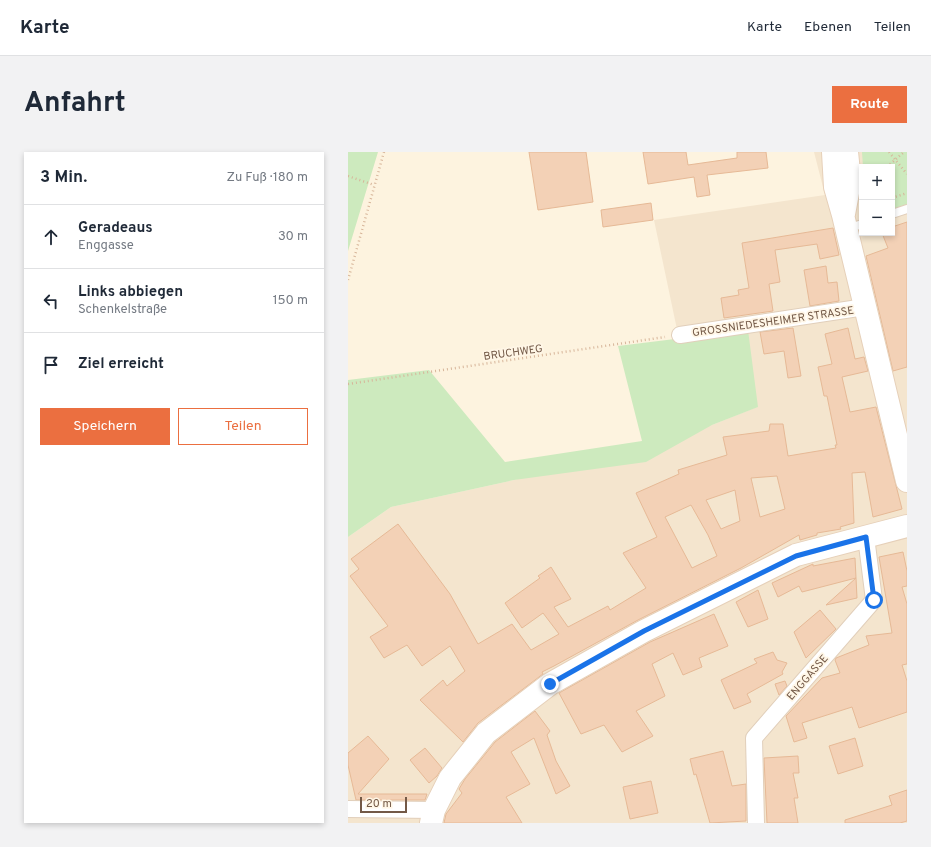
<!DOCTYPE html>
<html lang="de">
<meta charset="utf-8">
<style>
:root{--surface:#fff;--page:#f2f2f3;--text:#1f2937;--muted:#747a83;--line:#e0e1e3;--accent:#eb6f40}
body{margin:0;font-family:Overpass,sans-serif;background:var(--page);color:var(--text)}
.controls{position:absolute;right:12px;top:12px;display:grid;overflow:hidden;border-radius:0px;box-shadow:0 2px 6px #0003}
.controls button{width:36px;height:36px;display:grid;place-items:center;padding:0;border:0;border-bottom:1px solid var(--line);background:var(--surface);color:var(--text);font:20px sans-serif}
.scale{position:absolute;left:12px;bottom:10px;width:47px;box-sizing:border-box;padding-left:4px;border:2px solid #735947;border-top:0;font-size:11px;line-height:14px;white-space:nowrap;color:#735947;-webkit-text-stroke:3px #fff6e6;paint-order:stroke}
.stop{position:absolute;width:12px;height:12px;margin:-9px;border:3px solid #1a73e8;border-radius:50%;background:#fff}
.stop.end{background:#1a73e8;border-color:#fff;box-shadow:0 1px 4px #0008}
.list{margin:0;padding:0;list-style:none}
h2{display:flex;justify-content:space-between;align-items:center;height:52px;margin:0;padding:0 16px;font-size:17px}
h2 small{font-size:13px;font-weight:400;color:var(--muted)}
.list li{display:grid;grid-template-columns:26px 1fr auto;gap:12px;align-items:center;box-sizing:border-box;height:64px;padding:0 16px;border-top:1px solid var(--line)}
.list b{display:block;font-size:15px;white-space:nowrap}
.list p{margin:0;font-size:13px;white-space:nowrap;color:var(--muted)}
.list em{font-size:13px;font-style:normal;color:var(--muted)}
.actions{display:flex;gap:8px;padding:12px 16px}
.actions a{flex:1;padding:9px 0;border:1px solid var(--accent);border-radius:0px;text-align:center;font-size:14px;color:var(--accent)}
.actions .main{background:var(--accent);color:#fff}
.icon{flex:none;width:22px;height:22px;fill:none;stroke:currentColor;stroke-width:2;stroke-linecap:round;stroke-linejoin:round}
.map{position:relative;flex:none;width:559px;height:671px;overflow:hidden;border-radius:0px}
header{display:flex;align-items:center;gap:24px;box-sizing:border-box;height:56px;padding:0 20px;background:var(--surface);border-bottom:1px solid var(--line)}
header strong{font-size:19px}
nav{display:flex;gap:22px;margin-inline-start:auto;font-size:14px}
.intro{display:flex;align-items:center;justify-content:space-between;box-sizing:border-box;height:96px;padding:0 24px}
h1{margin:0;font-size:28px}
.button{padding:10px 18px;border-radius:0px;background:var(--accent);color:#fff;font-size:14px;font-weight:700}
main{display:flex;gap:24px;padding:0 24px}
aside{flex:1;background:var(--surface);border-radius:0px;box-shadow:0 2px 6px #0003}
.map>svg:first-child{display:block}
.residential{fill:#f4e5ce;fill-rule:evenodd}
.green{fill:#cdeabe}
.building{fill:#f3d1b6;stroke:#e6b996;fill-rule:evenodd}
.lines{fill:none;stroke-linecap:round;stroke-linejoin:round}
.lane-casing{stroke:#e1cfbb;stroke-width:10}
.street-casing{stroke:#e1cfbb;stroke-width:18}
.secondary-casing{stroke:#e6d0b9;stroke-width:24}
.path{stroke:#d7b59a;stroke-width:2.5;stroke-dasharray:1 3;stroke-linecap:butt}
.lane{stroke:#fff;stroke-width:8}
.street{stroke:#fff;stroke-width:16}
.secondary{stroke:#fff;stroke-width:22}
.route{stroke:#1a73e8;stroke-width:5}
.labels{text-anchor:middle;stroke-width:3.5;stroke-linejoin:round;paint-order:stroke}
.street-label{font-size:11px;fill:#735947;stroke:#fff6e6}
</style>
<header>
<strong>Karte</strong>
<nav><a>Karte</a><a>Ebenen</a><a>Teilen</a></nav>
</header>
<div class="intro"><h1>Anfahrt</h1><a class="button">Route</a></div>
<main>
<aside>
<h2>3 Min.<small>Zu Fuß · 180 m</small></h2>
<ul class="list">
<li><svg class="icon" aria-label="ahead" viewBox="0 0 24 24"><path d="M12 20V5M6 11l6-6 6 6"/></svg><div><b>Geradeaus</b><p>Enggasse</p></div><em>30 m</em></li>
<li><svg class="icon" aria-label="left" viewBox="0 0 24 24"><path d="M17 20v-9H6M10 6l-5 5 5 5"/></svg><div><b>Links abbiegen</b><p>Schenkelstraße</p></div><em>150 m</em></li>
<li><svg class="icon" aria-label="arrive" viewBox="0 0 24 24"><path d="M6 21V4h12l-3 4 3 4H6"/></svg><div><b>Ziel erreicht</b></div></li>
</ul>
<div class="actions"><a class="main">Speichern</a><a>Teilen</a></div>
</aside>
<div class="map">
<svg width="559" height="671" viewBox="0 0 559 671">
<rect width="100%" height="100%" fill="#fdf3df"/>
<path class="residential" d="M 466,0 L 559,0 L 559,671 L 0,671 L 0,385 L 43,355 L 166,328 L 364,273 L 409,255 L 331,187 L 306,68 L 477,43 ZM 514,15 L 544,15 L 544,81 L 514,81 Z"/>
<path class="green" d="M 0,0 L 30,0 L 0,99 Z
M 514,0 L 559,0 L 559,53 L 544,58 L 544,15 L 515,15 Z
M 400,178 L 410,255 L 364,273 L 298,310 L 166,328 L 43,355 L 0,385 L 0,228 L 81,218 L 157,310 L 294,289 L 270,194 Z"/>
<path class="building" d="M 181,0 L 238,0 L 245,50 L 190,58 Z
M 295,0 L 338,0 L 340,13 L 389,6 L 389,0 L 418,0 L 420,16 L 359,23 L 362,43 L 349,45 L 346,25 L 300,32 Z
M 303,51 L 305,68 L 255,75 L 253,58 Z
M 559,70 L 559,215 L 545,219 L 518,104 L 540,96 L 534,81 L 544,81 L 544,75 Z
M 485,76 L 491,103 L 472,107 L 469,92 L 427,98 L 432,130 L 421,132 L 425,159 L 376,166 L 373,146 L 391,143 L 390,138 L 401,136 L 394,91 Z
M 478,114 L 480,131 L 489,130 L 491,149 L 462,154 L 456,118 Z
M 445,176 L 453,224 L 440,226 L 436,199 L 416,202 L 412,180 Z
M 500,176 L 507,207 L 516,205 L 520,219 L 494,225 L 502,260 L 528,255 L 554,357 L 525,365 L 517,320 L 504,321 L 506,371 L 492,375 L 493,377 L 469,381 L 469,383 L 452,388 L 451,383 L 393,416 L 290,468 L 206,514 L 194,520 L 195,522 L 130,571 L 115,590 L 72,548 L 95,528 L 99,534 L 117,519 L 102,494 L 74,514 L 59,493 L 36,506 L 22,485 L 40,474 L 2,424 L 11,417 L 3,407 L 50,372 L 102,442 L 130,492 L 164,472 L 183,498 L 211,482 L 195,461 L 174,476 L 157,451 L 192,426 L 190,424 L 203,415 L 223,447 L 206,455 L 220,475 L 260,454 L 262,458 L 298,436 L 275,401 L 309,385 L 288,341 L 331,322 L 330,318 L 379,303 L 375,285 L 421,279 L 422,272 L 435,272 L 440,304 L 488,296 L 487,293 L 489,293 L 479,244 L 476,244 L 470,215 L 484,212 L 477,182 ZM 429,324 L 437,357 L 412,365 L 403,326 ZM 387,338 L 392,369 L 373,377 L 358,348 ZM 343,353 L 360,383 L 369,404 L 344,416 L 317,365 Z
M 555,400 L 559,419 L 559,434 L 554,435 L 559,452 L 559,512 L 554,513 L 559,529 L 559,560 L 511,576 L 504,555 L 454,571 L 459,586 L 446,590 L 438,564 L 474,526 L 492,521 L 487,508 L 488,506 L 521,493 L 518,484 L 544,481 L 531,405 Z
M 507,406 L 508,426 L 454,440 L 451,434 L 430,445 L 424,431 L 465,412 L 465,414 Z
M 508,426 L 509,446 L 478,453 Z
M 410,438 L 420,467 L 400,475 L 388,450 Z
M 472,458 L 488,477 L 458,506 L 446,480 Z
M 366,462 L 380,494 L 351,506 L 354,515 L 335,523 L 325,501 L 304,512 L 317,544 L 288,559 L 305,584 L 274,600 L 256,573 L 233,582 L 211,541 L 302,490 Z
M 425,500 L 429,508 L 439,511 L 434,520 L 435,522 L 399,542 L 403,550 L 386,557 L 373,528 L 409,511 L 406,507 Z
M 437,529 L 439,534 L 431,543 L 427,532 Z
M 187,559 L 202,579 L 199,583 L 208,609 L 222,634 L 208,642 L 186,586 L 163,600 L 182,632 L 158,645 L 174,671 L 96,671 L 98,662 L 114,641 L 111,637 L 117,627 L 147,590 Z
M 20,584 L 41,607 L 10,642 L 79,642 L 77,648 L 8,648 L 0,613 L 0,601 Z
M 507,586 L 515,614 L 490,622 L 481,594 Z
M 77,596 L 94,616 L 89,624 L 81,631 L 62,608 Z
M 375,599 L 384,634 L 398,632 L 398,669 L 362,671 L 348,622 L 346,623 L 342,607 Z
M 450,604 L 451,621 L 445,621 L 450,646 L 446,646 L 450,671 L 419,671 L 416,606 Z
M 303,629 L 310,661 L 282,667 L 275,635 Z
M 559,638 L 559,669 L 552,671 L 497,671 L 497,668 L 544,653 L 541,644 Z"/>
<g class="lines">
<g class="lane-casing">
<path id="lane" d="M 544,62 L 559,57
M 499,77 L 514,72"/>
</g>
<g class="street-casing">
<path id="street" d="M 332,183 L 517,155
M 0,657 L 86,658
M 408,671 L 406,586 L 526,448 L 518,385"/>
</g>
<g class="secondary-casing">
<path id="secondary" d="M 485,0 L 487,35 L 495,63 L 559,329
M 496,62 L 502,30 L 499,0
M 83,671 L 86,658 L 102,626 L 138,581 L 202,532 L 296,479 L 448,403 L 559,374"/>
</g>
<path class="path" d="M 541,0 L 559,22
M 539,15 L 556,0
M 0,24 L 26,33
M 544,46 L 559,41
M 0,128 L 36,0
M 0,232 L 317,185"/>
<use href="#lane" class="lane"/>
<use href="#street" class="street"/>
<use href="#secondary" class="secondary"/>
</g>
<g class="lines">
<path class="route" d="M 202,532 L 296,479 L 448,404 L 518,385 L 526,448"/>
</g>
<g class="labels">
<g class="street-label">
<text transform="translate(425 169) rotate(-8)" y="4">GROSSNIEDESHEIMER STRASSE</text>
<text transform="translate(165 200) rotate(-8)" y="4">BRUCHWEG</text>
<text transform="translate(459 525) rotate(-49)" y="4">ENGGASSE</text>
</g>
</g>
</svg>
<div class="controls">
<button>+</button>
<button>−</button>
</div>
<div class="scale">20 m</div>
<div class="stop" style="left:526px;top:448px"></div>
<div class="stop end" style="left:202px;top:532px"></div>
</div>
</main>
